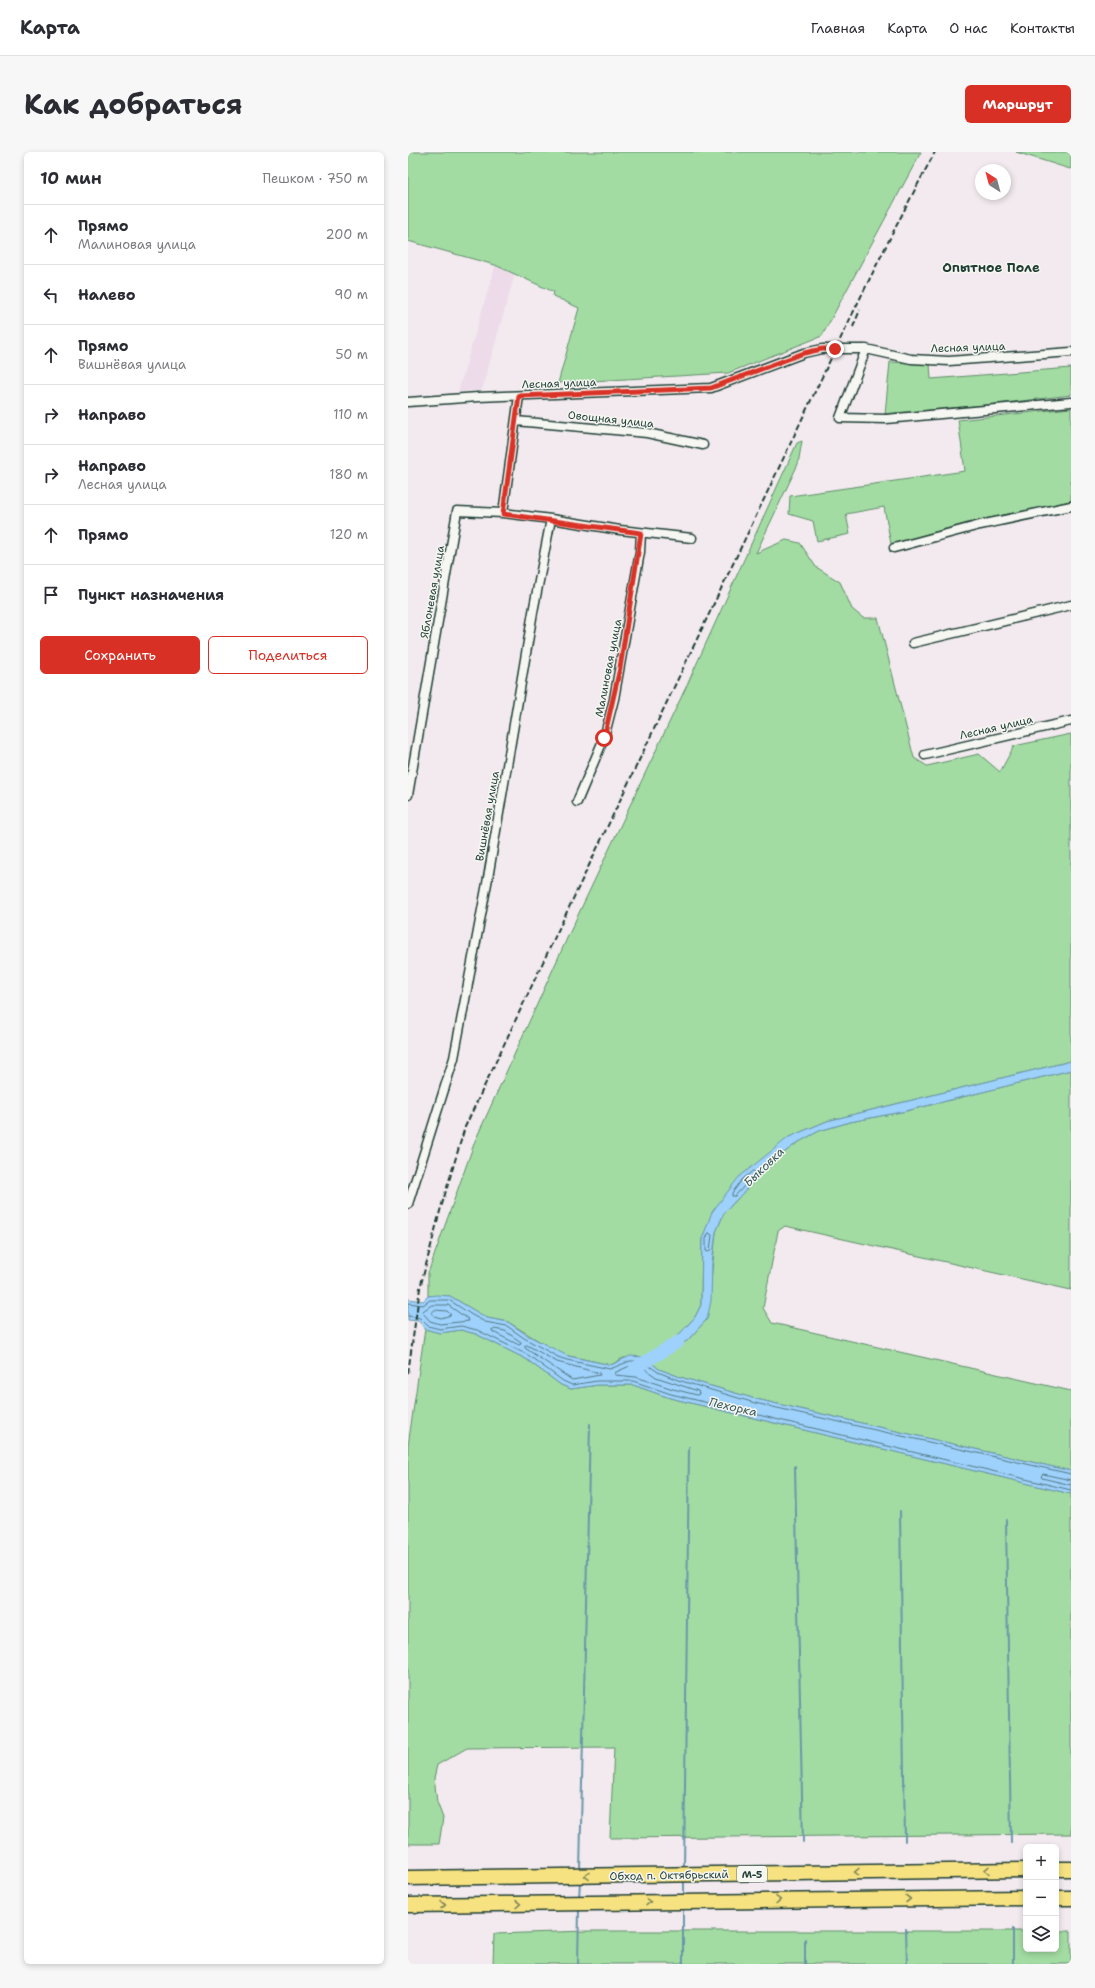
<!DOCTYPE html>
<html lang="ru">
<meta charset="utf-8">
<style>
:root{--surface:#fff;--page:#f7f7f7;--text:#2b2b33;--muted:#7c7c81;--line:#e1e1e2;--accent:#d93025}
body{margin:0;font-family:"Shantell Sans",sans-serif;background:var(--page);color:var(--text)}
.controls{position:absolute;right:12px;bottom:12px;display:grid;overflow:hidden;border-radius:6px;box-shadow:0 2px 6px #0003}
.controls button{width:36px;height:36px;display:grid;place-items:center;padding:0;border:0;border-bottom:1px solid var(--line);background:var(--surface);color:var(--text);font:20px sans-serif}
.compass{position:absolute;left:567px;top:12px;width:36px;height:36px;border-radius:50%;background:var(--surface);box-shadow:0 2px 6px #0003;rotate:324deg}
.stop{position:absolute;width:12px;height:12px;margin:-9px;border:3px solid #d93025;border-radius:50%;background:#fff}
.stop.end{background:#d93025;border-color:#fff;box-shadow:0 1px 4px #0008}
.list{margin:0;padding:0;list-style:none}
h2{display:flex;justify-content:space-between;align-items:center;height:52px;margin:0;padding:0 16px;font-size:17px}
h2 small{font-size:13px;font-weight:400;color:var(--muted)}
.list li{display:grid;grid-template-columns:26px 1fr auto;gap:12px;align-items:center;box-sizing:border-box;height:60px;padding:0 16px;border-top:1px solid var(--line)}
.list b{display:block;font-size:15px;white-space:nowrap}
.list p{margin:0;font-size:13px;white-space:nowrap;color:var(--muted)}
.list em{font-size:13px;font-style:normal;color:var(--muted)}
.actions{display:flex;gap:8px;padding:12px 16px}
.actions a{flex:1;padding:9px 0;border:1px solid var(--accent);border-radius:6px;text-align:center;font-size:14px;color:var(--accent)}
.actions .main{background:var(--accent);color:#fff}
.icon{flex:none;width:22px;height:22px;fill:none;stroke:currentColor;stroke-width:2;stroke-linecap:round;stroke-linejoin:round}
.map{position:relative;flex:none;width:663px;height:1812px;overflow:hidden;border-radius:6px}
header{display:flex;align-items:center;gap:24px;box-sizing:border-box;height:56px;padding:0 20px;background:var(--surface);border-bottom:1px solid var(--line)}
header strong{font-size:19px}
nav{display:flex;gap:22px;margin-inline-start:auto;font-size:14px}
.intro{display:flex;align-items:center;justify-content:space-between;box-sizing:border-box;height:96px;padding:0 24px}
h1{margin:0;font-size:28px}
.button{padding:10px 18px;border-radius:6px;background:var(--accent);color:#fff;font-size:14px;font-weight:700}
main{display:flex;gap:24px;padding:0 24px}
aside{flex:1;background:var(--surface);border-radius:6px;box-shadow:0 2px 6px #0003}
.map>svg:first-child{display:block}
.built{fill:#eddbea}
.green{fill:#a2dca2;stroke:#608c6b}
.water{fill:#9ed1fb;stroke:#6b96ab}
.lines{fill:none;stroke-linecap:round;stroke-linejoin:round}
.shore{stroke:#527884;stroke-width:1}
.stream{stroke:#6b96ab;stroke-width:2}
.river{stroke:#9ed1fb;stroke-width:13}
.street-casing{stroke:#1f3d34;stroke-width:11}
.highway-casing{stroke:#1f3d34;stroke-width:17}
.street{stroke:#f6f6f2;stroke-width:8}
.highway{stroke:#f7e281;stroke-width:14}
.rail{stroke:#1f3d34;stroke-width:2;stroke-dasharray:6 3;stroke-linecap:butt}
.oneway{stroke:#808757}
.route{stroke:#d93025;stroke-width:5}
.labels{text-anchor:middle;stroke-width:3;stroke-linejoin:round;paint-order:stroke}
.shield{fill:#f6f6f2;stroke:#60746d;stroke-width:1}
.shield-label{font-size:10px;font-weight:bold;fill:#1f3d34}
.street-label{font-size:11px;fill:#1f3d34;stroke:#f6f6f2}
.water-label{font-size:12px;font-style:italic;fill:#385b5c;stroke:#f6f6f2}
.quarter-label{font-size:13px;font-weight:bold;fill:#1f3d34;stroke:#f6f6f2}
</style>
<header>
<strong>Карта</strong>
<nav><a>Главная</a><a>Карта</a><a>О нас</a><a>Контакты</a></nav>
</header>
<div class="intro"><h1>Как добраться</h1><a class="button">Маршрут</a></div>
<main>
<aside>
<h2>10 мин<small>Пешком · 750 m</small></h2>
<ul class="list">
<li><svg class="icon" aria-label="ahead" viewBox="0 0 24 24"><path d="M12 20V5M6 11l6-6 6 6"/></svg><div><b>Прямо</b><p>Малиновая улица</p></div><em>200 m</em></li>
<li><svg class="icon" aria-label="left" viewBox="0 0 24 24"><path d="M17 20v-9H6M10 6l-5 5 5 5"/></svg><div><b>Налево</b></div><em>90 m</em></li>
<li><svg class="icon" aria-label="ahead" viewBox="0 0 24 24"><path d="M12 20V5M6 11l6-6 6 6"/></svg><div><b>Прямо</b><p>Вишнёвая улица</p></div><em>50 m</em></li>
<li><svg class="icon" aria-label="right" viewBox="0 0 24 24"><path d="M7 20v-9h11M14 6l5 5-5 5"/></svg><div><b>Направо</b></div><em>110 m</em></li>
<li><svg class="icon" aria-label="right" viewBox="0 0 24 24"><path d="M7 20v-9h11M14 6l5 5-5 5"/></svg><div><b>Направо</b><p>Лесная улица</p></div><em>180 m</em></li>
<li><svg class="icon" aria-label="ahead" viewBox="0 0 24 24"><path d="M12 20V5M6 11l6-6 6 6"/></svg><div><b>Прямо</b></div><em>120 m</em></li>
<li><svg class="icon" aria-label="arrive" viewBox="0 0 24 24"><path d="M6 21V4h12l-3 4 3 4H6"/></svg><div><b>Пункт назначения</b></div></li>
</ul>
<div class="actions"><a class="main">Сохранить</a><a>Поделиться</a></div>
</aside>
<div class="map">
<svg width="663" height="1812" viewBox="0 0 663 1812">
<rect width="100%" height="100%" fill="#f2eaee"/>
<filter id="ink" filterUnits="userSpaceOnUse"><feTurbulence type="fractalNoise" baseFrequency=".025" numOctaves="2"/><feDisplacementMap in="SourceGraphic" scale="8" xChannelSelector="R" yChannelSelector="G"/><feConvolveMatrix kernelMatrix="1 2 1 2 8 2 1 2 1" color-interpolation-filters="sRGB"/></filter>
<g filter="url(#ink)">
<path class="built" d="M 89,108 L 109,114 L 74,238 L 50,240 Z"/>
<path class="green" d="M 0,0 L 513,0 L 414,184 L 320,221 L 150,231 L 171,156 L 145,144 L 146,140 L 87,113 L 0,89 Z
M 608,0 L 663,0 L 663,16 L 662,17 Z
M 482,210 L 522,212 L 523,227 L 663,216 L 663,243 L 588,252 L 477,262 Z
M 663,256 L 663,349 L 567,369 L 483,392 L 476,355 L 438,362 L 442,382 L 409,389 L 405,369 L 381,362 L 382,344 L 557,319 L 550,268 Z
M 394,289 L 390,312 L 348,401 L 378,388 L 392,391 L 408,415 L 432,430 L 444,457 L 455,466 L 470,466 L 506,606 L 519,614 L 571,602 L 592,620 L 606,594 L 663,582 L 663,909 L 419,969 L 381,985 L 294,1087 L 293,1153 L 287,1165 L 257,1198 L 279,1189 L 299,1167 L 308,1080 L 316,1061 L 365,1009 L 389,991 L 411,979 L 442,970 L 498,959 L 663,918 L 663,1138 L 377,1074 L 370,1079 L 355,1156 L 364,1171 L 663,1239 L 663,1319 L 348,1247 L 272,1225 L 251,1217 L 236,1205 L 215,1206 L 203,1213 L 152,1202 L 100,1170 L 79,1166 L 42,1144 L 20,1144 L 20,1121 L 67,989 L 161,782 L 279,533 L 389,291 Z
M 17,1177 L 32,1181 L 53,1178 L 68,1182 L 118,1207 L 153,1233 L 163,1237 L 190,1233 L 225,1233 L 262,1246 L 663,1342 L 663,1682 L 202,1686 L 206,1595 L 59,1596 L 29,1613 L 26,1626 L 29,1650 L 35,1666 L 31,1692 L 0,1692 L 0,1294 Z
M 179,1779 L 618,1779 L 618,1797 L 648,1797 L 648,1779 L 663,1779 L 663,1812 L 85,1812 L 86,1782 Z"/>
<path class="water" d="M 663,909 L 663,918 L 498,959 L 442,970 L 411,979 L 389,991 L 365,1009 L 316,1061 L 308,1080 L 304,1111 L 303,1149 L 299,1167 L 279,1189 L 256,1199 L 287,1165 L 293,1153 L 294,1087 L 304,1060 L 331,1025 L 381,985 L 419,969 Z
M 28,1143 L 42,1144 L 79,1166 L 100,1170 L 119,1183 L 160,1204 L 203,1213 L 222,1204 L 236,1205 L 251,1217 L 272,1225 L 348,1247 L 663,1319 L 663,1342 L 262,1246 L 225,1233 L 190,1233 L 163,1237 L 153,1233 L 118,1207 L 68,1182 L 53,1178 L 32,1181 L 17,1177 L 11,1169 L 0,1168 L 0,1147 L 15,1149 L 20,1144 Z"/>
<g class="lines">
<path class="shore" d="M 345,1019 L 347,1020 L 347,1022 L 327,1044 L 324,1044 L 324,1041 L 334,1028 Z
M 301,1081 L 304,1083 L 302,1099 L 300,1100 L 298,1099 L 298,1087 Z
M 0,1151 L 15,1153 L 22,1148 L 41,1148 L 64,1163 L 77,1170 L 99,1174 L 116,1186 L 150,1205 L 159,1208 L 202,1217 L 222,1209 L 234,1209 L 250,1220 L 270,1228 L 347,1251 L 663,1322
M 24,1153 L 40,1153 L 60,1167 L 61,1169 L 32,1172 L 22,1169 L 14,1160 Z
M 27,1158 L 39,1159 L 43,1163 L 33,1166 L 26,1164 L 24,1161 Z
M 0,1164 L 12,1166 L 20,1174 L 32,1177 L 53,1174 L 69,1178 L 120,1203 L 155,1229 L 164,1233 L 189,1229 L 225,1229 L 263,1242 L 663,1338
M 86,1177 L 97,1179 L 113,1190 L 113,1192 L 111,1193 L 85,1180 L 84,1178 Z
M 119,1193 L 149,1210 L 191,1221 L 192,1223 L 164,1228 L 117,1196 L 117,1194 Z
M 222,1214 L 233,1214 L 248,1225 L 290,1239 L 291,1242 L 289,1243 L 265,1237 L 228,1225 L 207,1223 L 207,1221 Z
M 663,1328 L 635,1322 L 633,1324 L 634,1326 L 663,1333"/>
<path class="stream" d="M 387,1314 L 395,1690
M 492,1359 L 497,1689
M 598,1368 L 603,1691
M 276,1717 L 281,1295
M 172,1719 L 182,1272
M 276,1745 L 276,1727
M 171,1747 L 172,1729
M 605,1776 L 605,1812
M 498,1777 L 499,1812
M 397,1787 L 397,1812
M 170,1812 L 171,1757
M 275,1812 L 275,1755"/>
<path class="river" d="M 227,1216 L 270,1190"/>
<g class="street-casing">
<path id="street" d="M 458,197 L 432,266 L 478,267 L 663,250
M 0,250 L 70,245 L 303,236 L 396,201 L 414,197 L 458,197 L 503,207 L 541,209 L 663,200
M 108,269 L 239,281 L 295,293
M 95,361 L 111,244
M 143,367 L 212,378 L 284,386
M 486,396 L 572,373 L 663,354
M 505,491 L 663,453
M 517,603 L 663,569
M 0,643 L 49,359 L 95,361 L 143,367 L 125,460 L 80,726 L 46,906 L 0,1052
M 169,650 L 196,586 L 206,547 L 232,400 L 233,381"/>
</g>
<g class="highway-casing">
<path id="highway" d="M 648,1717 L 663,1717
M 0,1726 L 618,1718
M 648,1746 L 663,1746
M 0,1753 L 618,1746"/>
</g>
<use href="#street" class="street"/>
<use href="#highway" class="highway"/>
<path class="rail" d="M 445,175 L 452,158
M 0,1221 L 12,1136 L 32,1059 L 57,975 C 149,780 242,585 335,391 C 398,260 458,128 527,0"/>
</g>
<defs><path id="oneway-chevron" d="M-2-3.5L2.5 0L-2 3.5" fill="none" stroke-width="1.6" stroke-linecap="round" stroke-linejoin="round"/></defs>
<g class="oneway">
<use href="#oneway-chevron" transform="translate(579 1718) rotate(179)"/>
<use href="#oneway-chevron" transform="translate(449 1720) rotate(179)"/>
<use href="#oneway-chevron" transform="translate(179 1724) rotate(179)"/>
<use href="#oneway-chevron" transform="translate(500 1747)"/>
<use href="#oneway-chevron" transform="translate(370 1748) rotate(-1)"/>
<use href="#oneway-chevron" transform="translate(240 1750) rotate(-1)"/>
<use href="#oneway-chevron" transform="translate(110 1752) rotate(-1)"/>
<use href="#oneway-chevron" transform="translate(35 1753)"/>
</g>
</g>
<g class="lines" filter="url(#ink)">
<path class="route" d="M 196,586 L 212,516 L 233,381 L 95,362 L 111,244 L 303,236 L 396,201 L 414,197 L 427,197"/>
</g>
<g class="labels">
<rect class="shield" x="329" y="1714" width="30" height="16" rx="3"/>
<g class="shield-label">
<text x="344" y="1726">М-5</text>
</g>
<g class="street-label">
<text transform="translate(560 195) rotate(-2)" y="4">Лесная улица</text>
<text transform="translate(151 231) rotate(-2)" y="4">Лесная улица</text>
<text transform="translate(203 267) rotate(6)" y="4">Овощная улица</text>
<text transform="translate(24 440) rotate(-80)" y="4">Яблоневая улица</text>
<text transform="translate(200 516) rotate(-79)" y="4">Малиновая улица</text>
<text transform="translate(588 575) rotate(-13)" y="4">Лесная улица</text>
<text transform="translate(79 664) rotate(-80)" y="4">Вишнёвая улица</text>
<text transform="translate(261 1723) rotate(-1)" y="4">Обход п. Октябрьский</text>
</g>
<g class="water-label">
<text transform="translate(356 1015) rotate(-44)" y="4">Быковка</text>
<text transform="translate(325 1255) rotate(13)" y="4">Пехорка</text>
</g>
<g class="quarter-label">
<text x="583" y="120">Опытное Поле</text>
</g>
</g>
</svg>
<div class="controls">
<button>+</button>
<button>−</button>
<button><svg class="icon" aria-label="layers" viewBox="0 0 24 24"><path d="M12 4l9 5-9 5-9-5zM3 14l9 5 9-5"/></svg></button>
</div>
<svg class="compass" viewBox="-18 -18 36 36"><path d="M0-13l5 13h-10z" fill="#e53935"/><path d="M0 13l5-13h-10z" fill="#7c7c81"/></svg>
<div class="stop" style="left:196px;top:586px"></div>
<div class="stop end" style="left:427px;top:197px"></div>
</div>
</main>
